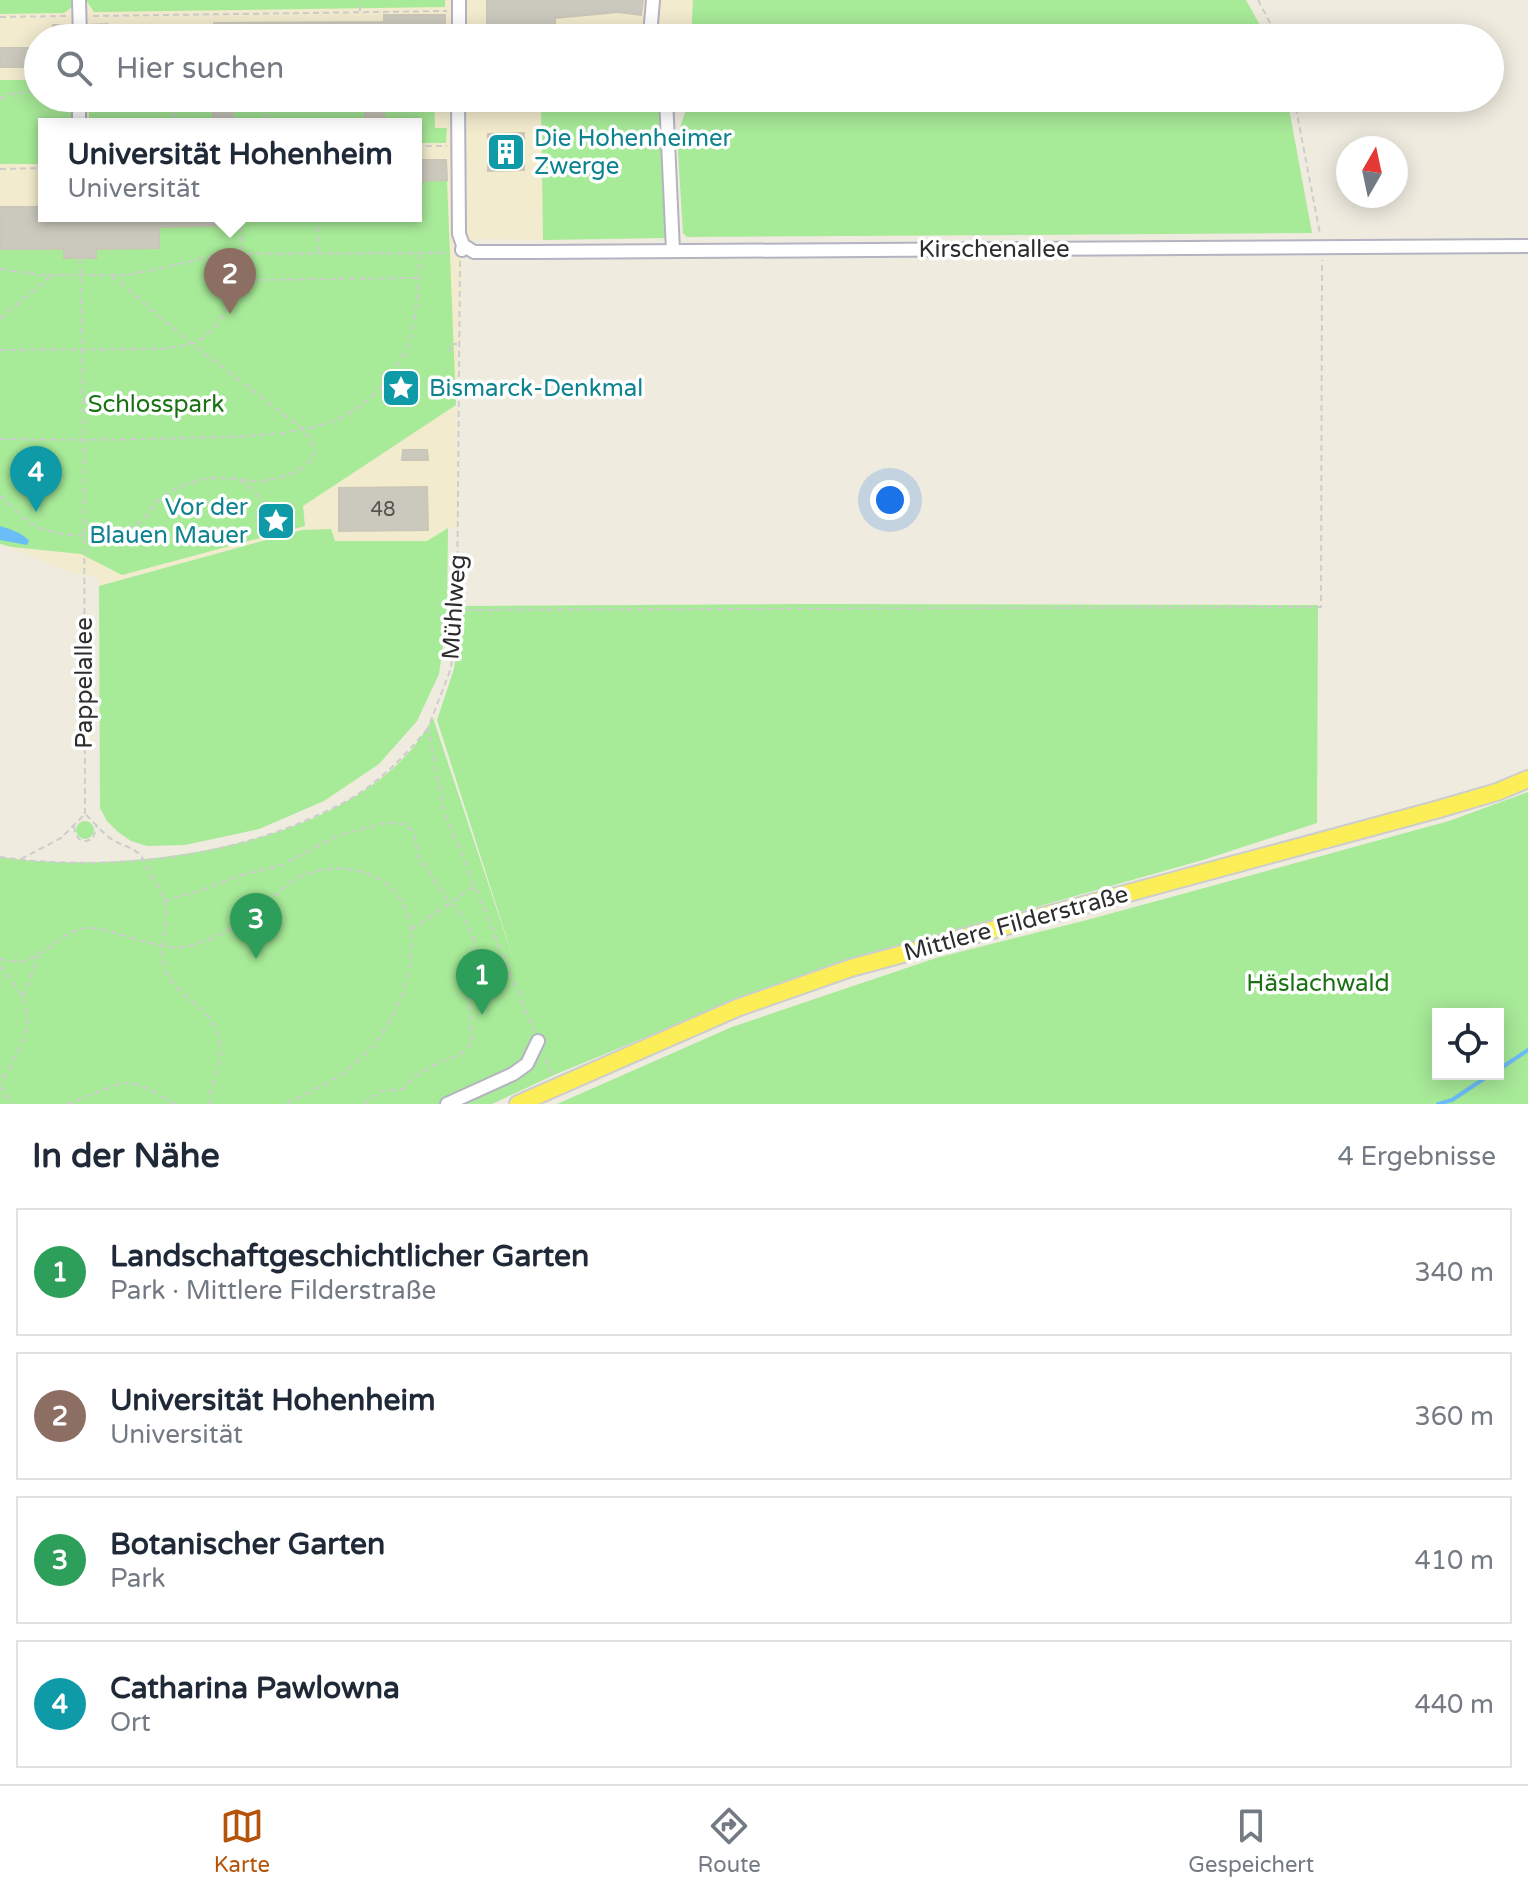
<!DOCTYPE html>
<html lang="de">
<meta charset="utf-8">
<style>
:root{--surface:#fff;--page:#f2f2f3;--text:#1f2937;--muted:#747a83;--line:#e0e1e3;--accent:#b45309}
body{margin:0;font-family:"Varela Round",sans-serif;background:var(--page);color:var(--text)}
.controls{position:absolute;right:24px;bottom:24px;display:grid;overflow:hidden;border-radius:0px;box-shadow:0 4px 20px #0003}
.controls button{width:72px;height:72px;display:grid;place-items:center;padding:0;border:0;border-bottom:2px solid var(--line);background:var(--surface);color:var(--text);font:40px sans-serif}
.compass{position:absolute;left:1336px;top:136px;width:72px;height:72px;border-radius:50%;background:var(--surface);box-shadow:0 4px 20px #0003;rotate:9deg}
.you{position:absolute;left:890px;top:500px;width:28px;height:28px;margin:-20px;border:6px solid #fff;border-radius:50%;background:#1a73e8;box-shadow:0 0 0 12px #1a73e833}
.badge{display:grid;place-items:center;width:52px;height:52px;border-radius:50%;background:var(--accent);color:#fff;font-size:26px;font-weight:700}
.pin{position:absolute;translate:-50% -66px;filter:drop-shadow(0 2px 4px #0008)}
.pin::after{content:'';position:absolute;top:42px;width:28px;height:24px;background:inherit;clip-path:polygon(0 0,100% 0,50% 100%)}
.popup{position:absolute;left:38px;top:118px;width:384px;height:104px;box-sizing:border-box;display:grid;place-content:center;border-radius:0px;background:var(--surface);filter:drop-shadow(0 2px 6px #0005);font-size:26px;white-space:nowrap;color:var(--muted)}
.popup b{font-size:30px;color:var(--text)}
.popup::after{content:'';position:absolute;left:50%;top:100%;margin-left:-16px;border:16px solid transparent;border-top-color:var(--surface)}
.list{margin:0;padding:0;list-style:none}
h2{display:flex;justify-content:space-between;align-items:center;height:104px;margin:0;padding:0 32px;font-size:34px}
h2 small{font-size:26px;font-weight:400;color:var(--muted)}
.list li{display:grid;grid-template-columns:52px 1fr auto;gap:24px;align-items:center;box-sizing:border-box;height:128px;margin:0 16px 16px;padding:0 16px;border:2px solid var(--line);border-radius:0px}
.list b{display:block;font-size:30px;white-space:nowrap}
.list p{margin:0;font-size:26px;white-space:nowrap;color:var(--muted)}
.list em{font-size:26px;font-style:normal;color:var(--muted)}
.icon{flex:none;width:44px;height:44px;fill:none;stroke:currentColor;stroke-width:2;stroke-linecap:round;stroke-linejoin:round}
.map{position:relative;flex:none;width:1528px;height:1104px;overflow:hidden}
.search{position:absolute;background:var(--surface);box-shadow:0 4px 20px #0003;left:24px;right:24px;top:24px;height:88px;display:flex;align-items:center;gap:20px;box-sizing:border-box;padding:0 28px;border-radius:44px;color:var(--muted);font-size:30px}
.sheet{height:680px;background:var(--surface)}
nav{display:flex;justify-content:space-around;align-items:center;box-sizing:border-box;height:112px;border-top:2px solid var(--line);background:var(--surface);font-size:22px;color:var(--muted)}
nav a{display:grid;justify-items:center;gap:4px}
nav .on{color:var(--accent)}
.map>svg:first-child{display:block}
.education{fill:#f2ebce;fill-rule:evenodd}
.green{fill:#a7ea98;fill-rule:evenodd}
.water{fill:#6bbdf8}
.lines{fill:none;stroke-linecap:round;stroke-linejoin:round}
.stream{stroke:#6bbdf8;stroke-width:4}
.building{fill:#cbc9bd;stroke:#cbc7b8;stroke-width:2}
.minor-casing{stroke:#b3b3c1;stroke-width:16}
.major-casing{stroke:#cdcdcd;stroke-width:20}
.path{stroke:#cdcdcd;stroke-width:2;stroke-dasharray:6 4;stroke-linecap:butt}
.minor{stroke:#fff;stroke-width:12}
.major{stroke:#fcee57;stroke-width:16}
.labels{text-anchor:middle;stroke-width:7;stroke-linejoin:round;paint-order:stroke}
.number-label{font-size:20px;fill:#545451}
.culture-label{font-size:24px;fill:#0d838f;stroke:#fff;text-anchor:start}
.street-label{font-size:24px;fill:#2d2d2d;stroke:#fff}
.park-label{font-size:24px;fill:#1a7215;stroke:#fff}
</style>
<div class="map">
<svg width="1528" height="1104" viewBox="0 0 1528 1104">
<rect width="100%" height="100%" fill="#efebdf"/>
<path class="education" d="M 0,0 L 693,0 L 691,38 L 38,38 L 38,98 L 660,98 L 666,238 L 543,240 L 474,239 L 463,245 L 456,405 L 458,528 L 448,528 L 427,541 L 334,541 L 302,530 L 99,586 L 98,577 L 70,572 L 0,544 ZM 44,124 L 416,124 L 416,216 L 44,216 Z"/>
<path class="green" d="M 0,0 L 74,0 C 74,6 69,10 64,13 L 0,14 Z
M 86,0 L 445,0 L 445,7 L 94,12 Z
M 693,0 L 1246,0 L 1267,38 L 691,38 Z
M 0,80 L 38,80 L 38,98 L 78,98 L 77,124 L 44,124 L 44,164 L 0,164 Z
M 89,98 L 213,98 L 213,124 L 89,124 Z
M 233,98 L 365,98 L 365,124 L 233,124 Z
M 384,98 L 434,98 L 435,128 L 447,128 L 446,143 L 416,143 L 416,124 L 384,124 Z
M 556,98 L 660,98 L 666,238 L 543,240 L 541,109 L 556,108 Z
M 690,98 L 1287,98 L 1312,233 L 687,237 L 683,233 L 677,136 Z
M 447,180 L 456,405 L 303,506 L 305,526 L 122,575 L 81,554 L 12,547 L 0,544 L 0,225 L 1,249 L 64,249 L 96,258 L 96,249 L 159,248 L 159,227 L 234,225 L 235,216 L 416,216 L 416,181 Z
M 448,528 L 447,618 L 439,674 L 417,721 L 379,764 L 324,801 L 259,829 L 185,845 L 147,846 L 131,841 L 118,832 L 107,821 L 100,808 L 99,586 L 302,530 L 331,529 L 335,541 L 427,541 Z
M 818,604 L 1318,605 L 1317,823 L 1203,860 L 852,959 L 709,1011 L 554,1075 L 492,1104 L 0,1104 L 0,857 C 130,876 364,847 433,718 L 515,964 L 437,720 L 454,669 L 461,606 Z
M 1528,792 L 1528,1104 L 557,1104 L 732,1027 L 936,958 L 1087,920 L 1449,821 ZM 1438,1014 L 1498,1014 L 1498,1074 L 1438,1074 Z
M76 830a9 9 0 1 1 18 0a9 9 0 1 1-18 0Z"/>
<path class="water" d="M 0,526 C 10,529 23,533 29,541 L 27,545 L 0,540 Z"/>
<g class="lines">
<path class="stream" d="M 1498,1070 L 1528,1050
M 1438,1104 L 1452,1100 L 1491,1074"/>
</g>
<path class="building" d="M 487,0 L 643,0 L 641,15 L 618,12 L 555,18 L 555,37 L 487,37 Z
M 384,15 L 445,15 L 445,35 L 383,35 L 383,38 L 214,38 L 214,23 L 384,22 Z
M 107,24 L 107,38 L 89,38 L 89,25 Z
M 53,25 L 71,25 L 71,38 L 53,38 Z
M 0,48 L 38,48 L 38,67 L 0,67 Z
M 213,98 L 233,98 L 233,124 L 213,124 Z
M 365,98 L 384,98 L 384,124 L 365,124 Z
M 524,133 L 524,170 L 488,171 L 488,134 Z
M 416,160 L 446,160 L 447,180 L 416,181 Z
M 0,207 L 44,207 L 44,216 L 239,216 L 240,225 L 159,227 L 159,248 L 96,249 L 96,258 L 64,258 L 64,249 L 1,249 Z
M 403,450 L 427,450 L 428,460 L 402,460 Z
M 427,487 L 428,530 L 339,531 L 339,488 Z"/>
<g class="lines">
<g class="minor-casing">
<path id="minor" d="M 79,0 L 80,38
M 653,0 L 650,35 L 654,38
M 459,38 L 459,0
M 458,98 L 459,234 L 463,245 L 462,250
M 666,98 L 673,251
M 79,124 L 79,98
M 463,245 L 474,252 L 536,252 L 1528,246
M 447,1104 L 513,1074 L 527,1064 L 538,1041"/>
</g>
<g class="major-casing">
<path id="major" d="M 518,1104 L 737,1008 L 851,968 L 1439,809 L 1497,792 L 1528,779"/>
</g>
<path class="path" d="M 1258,0 L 1278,38
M 360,11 L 360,0
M 93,16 L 447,11
M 0,17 L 67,16
M 161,98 L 170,106 L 180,124
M 314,98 L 315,124
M 1294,98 L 1320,234
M 0,99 L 9,94 L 38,91
M 256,124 L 290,98
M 416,146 L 447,146
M 0,169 L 44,168
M 240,216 L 241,252
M 317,216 L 318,251
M 80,258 L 84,441 L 85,814
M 460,261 L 457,610 L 451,668 L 428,728 L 444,811 L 534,1031
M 0,269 L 41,275 L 127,275 L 159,269 L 221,254 L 448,253
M 239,280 L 416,278
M 0,319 L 51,276
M 0,350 L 164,349 L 192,344 L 203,338 L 215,327 L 232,301 L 238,280 L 237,255
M 450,352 L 450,344 L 457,344
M 0,439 C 63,440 125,440 188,438 C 231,437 300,436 338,419 C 360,409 384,387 397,367 C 417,335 418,291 420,255
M 240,480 L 249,486 L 271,511
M 0,496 C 13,506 23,520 38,527 C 63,540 122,539 144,519 C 147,516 148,512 151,509 C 161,496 176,487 191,483 C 199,480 207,478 215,478 C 230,477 244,481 258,481 C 274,481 313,471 314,451 C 314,443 307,435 303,429 L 192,344 L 111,275
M 457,610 L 1321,607 L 1322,260
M 86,815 C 95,823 103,834 113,840 C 122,846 133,847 140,855 C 145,860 146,865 149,871 C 155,884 165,895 166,910 C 168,932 157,950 166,971 C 177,1000 215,1006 220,1044 C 223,1065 209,1083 210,1104
M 74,826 C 75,837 81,846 93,838 L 97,825
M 0,857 C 100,871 215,860 307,820 C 324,812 341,805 357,795 C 386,775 406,755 428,728
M 21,859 L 61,838 L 84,815
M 164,901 L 199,891 L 242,875 L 282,865 L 337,836 L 384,823 L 405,824 L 415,833 L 417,855 L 450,903 L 463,917 L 473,936 L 475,960 L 468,978 L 472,1044 L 459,1055 L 438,1063 L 416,1076 L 403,1089 L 381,1091 L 363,1104
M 411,930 L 474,886
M 0,959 C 38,971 50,937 81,929 C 85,928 90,928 94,928 C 115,931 165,951 182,947 C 210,942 235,928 258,911 C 269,902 278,891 290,883 C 306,870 334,866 354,870 C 444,887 413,1007 366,1053 C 341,1079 316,1089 285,1104
M 0,966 C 7,976 18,987 23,998 C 37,1031 15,1056 0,1083
M 23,997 L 39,956
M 545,1059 L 552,1075
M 0,1086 L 6,1096 L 13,1104
M 67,1104 L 119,1084 C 140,1080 157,1094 175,1104"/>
<use href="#minor" class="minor"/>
<use href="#major" class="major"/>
</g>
<defs>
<g id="building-square" transform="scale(2)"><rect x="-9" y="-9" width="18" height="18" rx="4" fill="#0f9aa8" stroke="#fff"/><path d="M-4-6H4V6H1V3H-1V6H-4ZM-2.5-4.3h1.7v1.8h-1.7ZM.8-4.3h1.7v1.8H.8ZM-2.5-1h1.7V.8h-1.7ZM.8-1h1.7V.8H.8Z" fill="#fff"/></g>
<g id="sight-square" transform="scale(2)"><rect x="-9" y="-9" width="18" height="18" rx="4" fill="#0f9aa8" stroke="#fff"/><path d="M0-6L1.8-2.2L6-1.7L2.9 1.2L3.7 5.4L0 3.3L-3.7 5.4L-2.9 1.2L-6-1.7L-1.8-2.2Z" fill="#fff"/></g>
</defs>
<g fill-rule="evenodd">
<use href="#building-square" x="506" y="152"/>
<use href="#sight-square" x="401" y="388"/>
<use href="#sight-square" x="276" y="521"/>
</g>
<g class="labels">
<g class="number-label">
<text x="383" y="516">48</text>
</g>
<g class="culture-label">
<text x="534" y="146">Die Hohenheimer<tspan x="534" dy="28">Zwerge</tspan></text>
<text x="429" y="396">Bismarck-Denkmal</text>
<text x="248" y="515" text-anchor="end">Vor der<tspan x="248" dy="28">Blauen Mauer</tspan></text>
</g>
<g class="street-label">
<text x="994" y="257">Kirschenallee</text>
<text transform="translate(454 607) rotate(-86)" y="8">Mühlweg</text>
<text transform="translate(84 683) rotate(-90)" y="8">Pappelallee</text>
<text transform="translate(1016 923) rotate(-15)" y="8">Mittlere Filderstraße</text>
</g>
<g class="park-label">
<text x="156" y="412">Schlosspark</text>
<text x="1318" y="991">Häslachwald</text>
</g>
</g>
</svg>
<div class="controls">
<button><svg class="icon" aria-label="locate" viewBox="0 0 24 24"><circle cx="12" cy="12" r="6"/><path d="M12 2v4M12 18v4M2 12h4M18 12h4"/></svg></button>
</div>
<svg class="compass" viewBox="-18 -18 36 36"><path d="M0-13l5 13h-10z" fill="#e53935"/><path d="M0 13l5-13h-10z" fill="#747a83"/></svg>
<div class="you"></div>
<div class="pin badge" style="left:482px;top:1015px;background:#2e9e5b">1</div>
<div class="pin badge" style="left:230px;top:314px;background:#8d6e63">2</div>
<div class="popup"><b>Universität Hohenheim</b>Universität</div>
<div class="pin badge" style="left:256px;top:959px;background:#2e9e5b">3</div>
<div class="pin badge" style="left:36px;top:512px;background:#0f9aa8">4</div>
<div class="search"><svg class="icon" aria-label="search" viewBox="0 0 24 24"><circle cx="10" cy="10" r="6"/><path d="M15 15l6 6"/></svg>Hier suchen</div>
</div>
<section class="sheet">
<h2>In der Nähe<small>4 Ergebnisse</small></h2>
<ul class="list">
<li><span class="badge" style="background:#2e9e5b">1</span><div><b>Landschaftgeschichtlicher Garten</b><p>Park · Mittlere Filderstraße</p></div><em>340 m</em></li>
<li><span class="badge" style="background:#8d6e63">2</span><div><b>Universität Hohenheim</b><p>Universität</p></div><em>360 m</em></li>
<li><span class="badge" style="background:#2e9e5b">3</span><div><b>Botanischer Garten</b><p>Park</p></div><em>410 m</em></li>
<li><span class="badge" style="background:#0f9aa8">4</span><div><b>Catharina Pawlowna</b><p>Ort</p></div><em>440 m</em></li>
</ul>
</section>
<nav>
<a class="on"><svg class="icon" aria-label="map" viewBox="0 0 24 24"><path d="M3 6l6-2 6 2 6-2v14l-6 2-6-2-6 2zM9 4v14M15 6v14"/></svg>Karte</a>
<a><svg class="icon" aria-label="directions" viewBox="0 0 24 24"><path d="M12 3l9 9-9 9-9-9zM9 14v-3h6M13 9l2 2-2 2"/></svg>Route</a>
<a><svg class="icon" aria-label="saved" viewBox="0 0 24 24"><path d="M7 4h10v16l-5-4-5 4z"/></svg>Gespeichert</a>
</nav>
